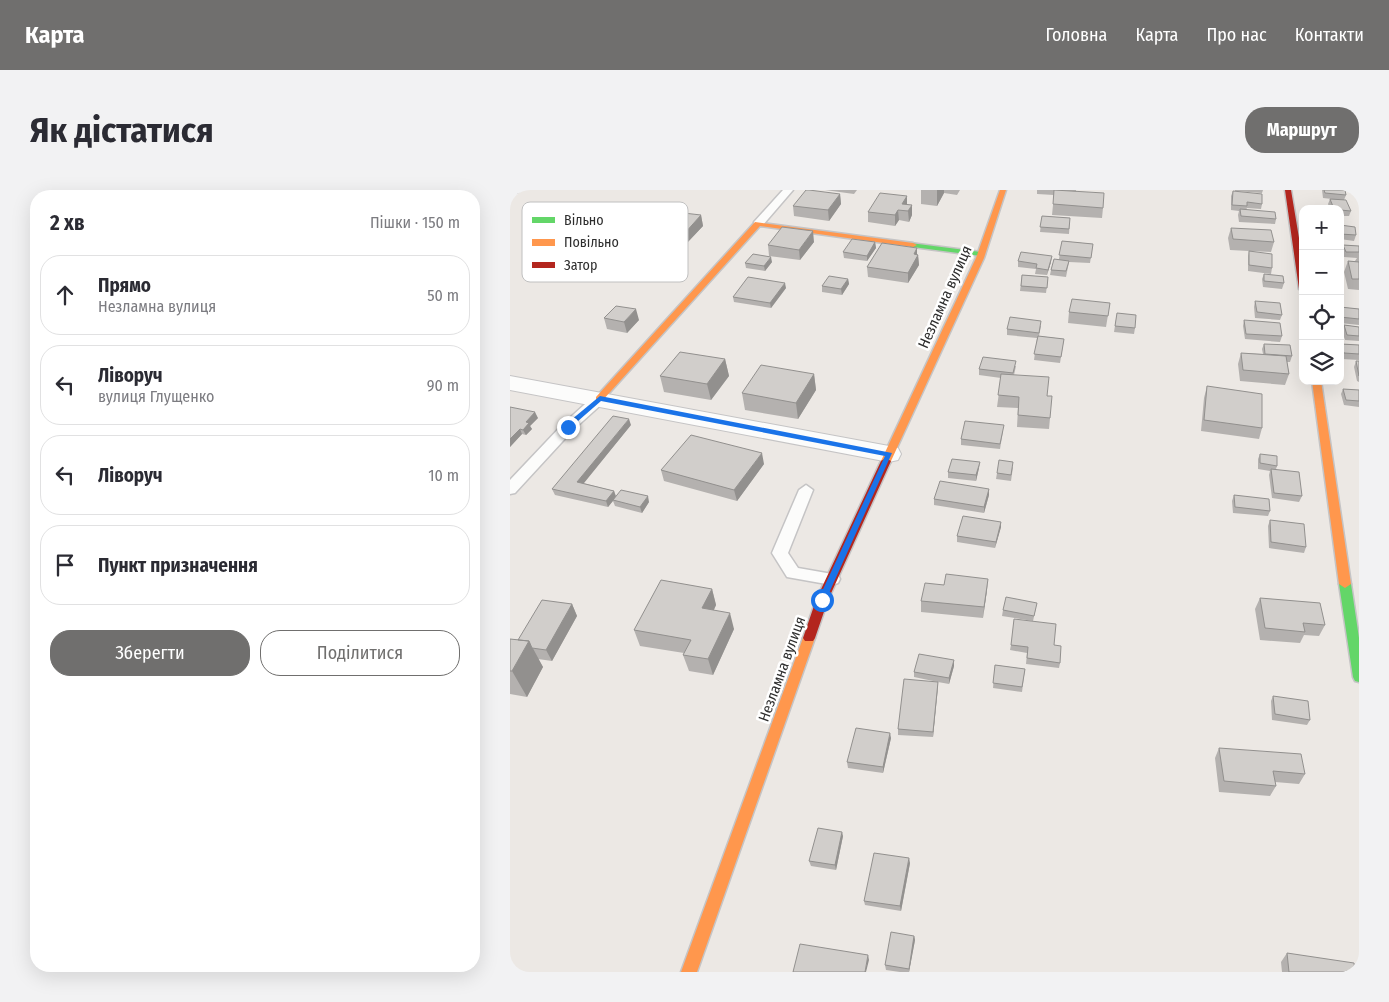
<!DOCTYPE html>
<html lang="uk">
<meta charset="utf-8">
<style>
:root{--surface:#fff;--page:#f2f2f3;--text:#2b2b33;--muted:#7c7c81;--line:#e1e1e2;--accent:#706f6e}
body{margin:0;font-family:"Fira Sans Condensed",sans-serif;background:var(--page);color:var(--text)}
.controls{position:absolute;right:15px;top:15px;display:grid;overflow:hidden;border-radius:10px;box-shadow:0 5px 20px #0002}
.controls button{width:45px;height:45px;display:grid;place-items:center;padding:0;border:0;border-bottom:1px solid var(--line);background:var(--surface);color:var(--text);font:25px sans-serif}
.stop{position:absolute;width:15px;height:15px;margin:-11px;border:4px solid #1a73e8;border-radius:50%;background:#fff}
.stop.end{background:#1a73e8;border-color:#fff;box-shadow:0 1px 5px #0008}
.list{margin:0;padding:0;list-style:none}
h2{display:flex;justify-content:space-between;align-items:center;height:65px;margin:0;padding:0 20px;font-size:21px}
h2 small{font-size:16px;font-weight:400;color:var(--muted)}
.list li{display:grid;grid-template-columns:32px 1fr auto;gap:15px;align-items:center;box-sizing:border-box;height:80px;margin:0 10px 10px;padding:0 10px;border:1px solid var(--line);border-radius:20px}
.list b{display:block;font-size:19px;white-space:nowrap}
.list p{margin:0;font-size:16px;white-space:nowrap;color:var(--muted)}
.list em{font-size:16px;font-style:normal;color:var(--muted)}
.actions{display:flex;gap:10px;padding:15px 20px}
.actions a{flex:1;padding:11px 0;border:1px solid var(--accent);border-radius:20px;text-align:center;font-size:18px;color:var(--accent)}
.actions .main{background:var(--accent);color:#fff}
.icon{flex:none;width:28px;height:28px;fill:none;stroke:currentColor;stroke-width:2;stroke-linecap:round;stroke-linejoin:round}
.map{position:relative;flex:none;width:849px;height:782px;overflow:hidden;border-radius:20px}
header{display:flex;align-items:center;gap:30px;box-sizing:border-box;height:70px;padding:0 25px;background:var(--accent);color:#fff}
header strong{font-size:24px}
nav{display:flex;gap:28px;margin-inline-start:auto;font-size:18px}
.intro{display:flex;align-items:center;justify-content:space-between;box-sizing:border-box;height:120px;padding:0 30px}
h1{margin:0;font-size:35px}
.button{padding:12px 22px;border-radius:20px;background:var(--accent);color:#fff;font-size:18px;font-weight:700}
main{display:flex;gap:30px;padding:0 30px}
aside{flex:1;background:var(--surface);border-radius:20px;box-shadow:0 5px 20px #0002}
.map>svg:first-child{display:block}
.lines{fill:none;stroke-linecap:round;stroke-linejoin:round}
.lane-casing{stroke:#c5c4c5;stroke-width:3}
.street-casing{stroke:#c5c4c5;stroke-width:2}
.fast-casing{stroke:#c5c4c5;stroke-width:3}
.slow-casing{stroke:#c5c4c5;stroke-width:3}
.jam-casing{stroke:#c5c4c5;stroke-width:3}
.lane{fill:#fcfcfb;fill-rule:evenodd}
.street{fill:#fcfcfb;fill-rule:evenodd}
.fast{fill:#63d668;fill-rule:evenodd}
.slow{fill:#ff974d;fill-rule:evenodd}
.jam{fill:#b3261e;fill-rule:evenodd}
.wall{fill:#b4b1af}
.shaded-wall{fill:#92908e}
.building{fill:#d1cecb;stroke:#92908e}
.route{fill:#1a73e8}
.labels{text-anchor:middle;stroke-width:5;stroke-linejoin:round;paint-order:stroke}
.street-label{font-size:15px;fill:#2e2e2e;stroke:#fff}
.key{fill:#fff;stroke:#c0c0c0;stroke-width:1}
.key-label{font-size:14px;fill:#2e2e2e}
</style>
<header>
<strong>Карта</strong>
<nav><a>Головна</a><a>Карта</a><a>Про нас</a><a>Контакти</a></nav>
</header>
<div class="intro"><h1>Як дістатися</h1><a class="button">Маршрут</a></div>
<main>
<aside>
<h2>2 хв<small>Пішки · 150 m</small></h2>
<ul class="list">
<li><svg class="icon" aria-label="ahead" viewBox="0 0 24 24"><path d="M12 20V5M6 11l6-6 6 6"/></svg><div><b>Прямо</b><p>Незламна вулиця</p></div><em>50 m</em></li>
<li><svg class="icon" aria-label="left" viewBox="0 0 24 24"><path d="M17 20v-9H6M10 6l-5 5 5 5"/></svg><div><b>Ліворуч</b><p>вулиця Глущенко</p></div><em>90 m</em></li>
<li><svg class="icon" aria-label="left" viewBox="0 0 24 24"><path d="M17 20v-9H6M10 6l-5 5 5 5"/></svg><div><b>Ліворуч</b></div><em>10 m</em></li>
<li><svg class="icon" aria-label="arrive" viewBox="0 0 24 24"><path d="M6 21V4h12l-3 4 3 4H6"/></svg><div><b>Пункт призначення</b></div></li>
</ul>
<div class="actions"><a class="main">Зберегти</a><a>Поділитися</a></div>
</aside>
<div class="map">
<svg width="849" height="782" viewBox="0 0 849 782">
<rect width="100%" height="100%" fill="#ece8e4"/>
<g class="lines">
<g class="lane-casing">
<path id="lane" d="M 273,0 L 283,0 L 252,36 L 244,36 L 244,32 Z
M 89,205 L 96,209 L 94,212 L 63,240 L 5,303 L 0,304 L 0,290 L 53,234 L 84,206 Z
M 296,295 L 303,300 L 278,363 L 288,378 L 328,385 L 330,389 L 328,393 L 322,395 L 277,387 L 262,363 L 289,300 Z"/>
</g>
<g class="street-casing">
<path id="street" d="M 0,186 L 379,256 L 388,258 L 391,264 L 388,270 L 379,272 L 0,200 Z"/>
</g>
<g class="fast-casing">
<path id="fast" d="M 400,53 L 471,62 L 475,64 L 471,66 L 403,57 L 400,57 Z
M 835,390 L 841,394 L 849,448 L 849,492 L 845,491 L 843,487 L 829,394 Z"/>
</g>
<g class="slow-casing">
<path id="slow" d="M 490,0 L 496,0 L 474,68 L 381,271 L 380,273 L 372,273 L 371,271 L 466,68 Z
M 245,32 L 403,53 L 407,55 L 403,57 L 250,36 L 92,211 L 86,211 L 86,207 Z
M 802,191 L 811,191 L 841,394 L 835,398 L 829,394 Z
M 299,443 L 303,445 L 305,448 L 187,782 L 171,782 L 293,448 L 295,445 Z"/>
</g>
<g class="jam-casing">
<path id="jam" d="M 775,0 L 781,0 L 793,72 L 793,101 L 789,99 Z
M 376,268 L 381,271 L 318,410 L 305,448 L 303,451 L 295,451 L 293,448 L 306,410 L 371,271 Z"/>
</g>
<use href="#lane" class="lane"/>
<use href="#street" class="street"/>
<use href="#fast" class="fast"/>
<use href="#slow" class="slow"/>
<use href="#jam" class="jam"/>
</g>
<path class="wall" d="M 0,0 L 12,0 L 6,5 L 0,4 Z
M 315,0 L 347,0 L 344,4 Z
M 411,0 L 450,0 L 447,5 L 434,3 L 427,16 L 411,14 Z
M 527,0 L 566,0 L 566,1 L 593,18 L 592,28 L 542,25 L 544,5 L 527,4 Z
M 725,0 L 753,0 L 752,3 L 725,1 Z
M 812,0 L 835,0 L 836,5 L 834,10 L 841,21 L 839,26 L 830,26 L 830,19 L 820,19 L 818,14 L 820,9 L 831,10 L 813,8 Z
M 723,1 L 752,14 L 751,19 L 737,18 L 736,20 L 766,29 L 765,34 L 729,32 L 728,25 L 729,21 L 721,20 L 721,6 Z
M 330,4 L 331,14 L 319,31 L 284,26 L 283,16 Z
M 397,6 L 397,14 L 402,25 L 399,32 L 389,30 L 385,36 L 358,32 L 358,22 Z
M 191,25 L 193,36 L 176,54 L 149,50 L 147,40 Z
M 532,26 L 560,28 L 559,44 L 530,42 Z
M 830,35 L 846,45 L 844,51 L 830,49 Z
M 721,38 L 764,52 L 761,62 L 741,61 L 762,78 L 761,84 L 738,81 L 738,66 L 739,61 L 720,60 L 718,48 Z
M 552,51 L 583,54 L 580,73 L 559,72 L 556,87 L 540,85 L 541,80 L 549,69 Z
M 304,52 L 290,70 L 259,66 L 258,55 Z
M 365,52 L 366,58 L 357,71 L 334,68 L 333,62 Z
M 833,55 L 849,56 L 849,100 L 838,99 L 834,82 L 838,71 L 845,71 L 847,68 L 834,67 L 831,61 Z
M 407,58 L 407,64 L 408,65 L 409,75 L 398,93 L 358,87 L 357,77 Z
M 114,71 L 155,73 L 141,89 L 130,87 L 129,83 L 117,81 Z
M 508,71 L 541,72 L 537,85 L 525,84 L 526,79 L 508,77 Z
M 262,72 L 255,81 L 236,78 L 235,73 Z
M 754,84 L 774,93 L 772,99 L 753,97 L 752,89 Z
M 512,85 L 538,87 L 536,103 L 510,101 Z
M 338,89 L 339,94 L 332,105 L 312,102 L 312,96 Z
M 276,98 L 261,118 L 224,112 L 223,107 Z
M 745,111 L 772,125 L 770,130 L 745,128 L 744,117 Z
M 600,113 L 596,137 L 558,133 L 559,122 Z
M 830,117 L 849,119 L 849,135 L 830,133 Z
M 607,123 L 625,138 L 624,144 L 604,142 Z
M 94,128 L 129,130 L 117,143 L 97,139 Z
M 734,130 L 772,146 L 770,152 L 735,149 L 733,136 Z
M 834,135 L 849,137 L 849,151 L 835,150 L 832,141 Z
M 531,136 L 529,146 L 554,149 L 550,173 L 524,170 L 527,148 L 497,145 L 497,139 Z
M 754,154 L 782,166 L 780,172 L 777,172 L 779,184 L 775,195 L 730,191 L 728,174 L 731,163 L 753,164 L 752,159 Z
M 831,154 L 849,155 L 849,170 L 832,169 L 830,164 L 830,157 Z
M 215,169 L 219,186 L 201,210 L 154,202 L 150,186 Z
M 846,171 L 849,171 L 849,192 L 847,191 L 844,177 Z
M 506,176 L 504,185 L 537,206 L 540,228 L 539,239 L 507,237 L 508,218 L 487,217 L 491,188 L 469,185 L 469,179 Z
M 304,184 L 306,200 L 288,229 L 235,220 L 232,203 Z
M 697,196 L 752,238 L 749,249 L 691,241 L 694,208 Z
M 833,199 L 849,200 L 849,217 L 834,215 L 831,204 Z
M 0,217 L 28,228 L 20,236 L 22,239 L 16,245 L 12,244 L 0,257 Z
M 121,235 L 73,293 L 104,301 L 106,306 L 139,312 L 132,323 L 105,316 L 103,311 L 98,317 L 45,305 L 42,299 Z
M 493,241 L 490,259 L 451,255 L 451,249 Z
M 750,264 L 767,276 L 766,279 L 792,306 L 789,312 L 762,308 L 759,285 L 760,281 L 748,279 L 748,269 Z
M 254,274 L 227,311 L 154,291 L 151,280 Z
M 503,277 L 501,291 L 486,289 L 487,283 Z
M 469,278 L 466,291 L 438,288 L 438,282 Z
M 479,305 L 474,323 L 424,315 L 424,309 Z
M 724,305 L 760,321 L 758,326 L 723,323 L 722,311 Z
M 760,330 L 796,357 L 794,363 L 759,358 L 758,336 Z
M 491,332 L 491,337 L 485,358 L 447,352 L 447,346 Z
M 202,399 L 206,415 L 204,420 L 224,439 L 203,485 L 179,481 L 173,465 L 174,463 L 130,456 L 124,440 Z
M 477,400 L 473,428 L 411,422 L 411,411 Z
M 750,408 L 815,435 L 809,446 L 794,445 L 790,453 L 750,450 L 745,419 Z
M 62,414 L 67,426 L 42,471 L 28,469 L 33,477 L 17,507 L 0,504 L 0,449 L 8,450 Z
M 526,418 L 523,431 L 492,426 L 493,420 Z
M 501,455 L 544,455 L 550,473 L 549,478 L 516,474 L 517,463 L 500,460 Z
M 485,475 L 515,479 L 512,502 L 483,498 Z
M 444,476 L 439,494 L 428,492 L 423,547 L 388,545 L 388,539 L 428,492 L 404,487 L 404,482 Z
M 763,506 L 800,530 L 797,535 L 762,530 L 761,511 Z
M 381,548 L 373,583 L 338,578 L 337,572 Z
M 709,558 L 795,584 L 789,594 L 765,592 L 766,596 L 760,606 L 709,602 L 705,568 Z
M 333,646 L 326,680 L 301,676 L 299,671 Z
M 400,673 L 391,721 L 355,715 L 354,711 Z
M 404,746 L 405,750 L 399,782 L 390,782 L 376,780 L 375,775 Z
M 777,763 L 845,782 L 772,782 L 771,772 Z"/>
<path class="shaded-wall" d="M 4,0 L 12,0 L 6,5 Z
M 427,0 L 434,0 L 434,3 L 427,16 Z
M 330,4 L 331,14 L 319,31 L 318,20 Z
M 397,6 L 397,17 L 392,14 Z
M 402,15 L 402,25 L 399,32 L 398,21 Z
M 388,20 L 389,30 L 385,36 L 385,25 Z
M 191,25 L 193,36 L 176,54 L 174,44 Z
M 303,41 L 304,52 L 290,70 L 289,60 Z
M 365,52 L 366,58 L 357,71 L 357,66 Z
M 407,58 L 407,67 L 408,65 L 409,75 L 398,93 L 398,83 L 404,64 Z
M 153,62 L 155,73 L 141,89 L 138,78 Z
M 542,66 L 541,72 L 537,85 L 538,80 Z
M 261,67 L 262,72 L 255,81 L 254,76 Z
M 338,89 L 339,94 L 332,105 L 331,99 Z
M 275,93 L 276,98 L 261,118 L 260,113 Z
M 126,119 L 129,130 L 117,143 L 114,132 Z
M 215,169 L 219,186 L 201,210 L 197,194 Z
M 304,184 L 306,200 L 288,229 L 286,213 Z
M 25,222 L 28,228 L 20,236 L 22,239 L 16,245 L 13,240 L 16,232 Z
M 119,229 L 121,235 L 70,298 L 67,292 Z
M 10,239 L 12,244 L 0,257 L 0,249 Z
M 252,263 L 254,274 L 227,311 L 224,300 Z
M 470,272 L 469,278 L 466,291 L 466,285 Z
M 479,299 L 479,305 L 474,323 L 474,317 Z
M 104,301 L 106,307 L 98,317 L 96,311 Z
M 138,306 L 139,312 L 132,323 L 130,317 Z
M 491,332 L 491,337 L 485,358 L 486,352 Z
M 478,389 L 477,400 L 473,428 L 474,417 Z
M 202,399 L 206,415 L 197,434 L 192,418 Z
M 62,414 L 67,426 L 42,471 L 36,460 Z
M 220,423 L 224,439 L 203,485 L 198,469 Z
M 19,451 L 33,477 L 17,507 L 2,481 Z
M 444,470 L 444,476 L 439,494 L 439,488 Z
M 428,492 L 428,497 L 423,547 L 423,542 Z
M 380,543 L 381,548 L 373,583 L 373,577 Z
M 332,642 L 333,646 L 326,680 L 325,675 Z
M 399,668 L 400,673 L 391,721 L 390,716 Z
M 404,746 L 405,750 L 399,782 L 399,779 Z
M 358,765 L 359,770 L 356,782 L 355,782 Z"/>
<path class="building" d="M 296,0 L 299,0 L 330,4 L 318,20 L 283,16 Z
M 544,0 L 594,3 L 593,18 L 543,14 Z
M 814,0 L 835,0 L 836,5 L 815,3 Z
M 723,1 L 752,4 L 752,14 L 737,12 L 737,16 L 722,15 Z
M 370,3 L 397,6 L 392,14 L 402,15 L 398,21 L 388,20 L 385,25 L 358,22 Z
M 820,9 L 836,10 L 841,21 L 830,20 L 830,19 L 824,19 Z
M 730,19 L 765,22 L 766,29 L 731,26 Z
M 165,22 L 191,25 L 174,44 L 147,40 Z
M 532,26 L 560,28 L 559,39 L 530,37 Z
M 830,35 L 845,37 L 846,45 L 830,44 Z
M 272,37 L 303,41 L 289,60 L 258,55 Z
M 721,38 L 761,40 L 764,52 L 723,49 Z
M 342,49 L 365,52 L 357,66 L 333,62 Z
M 552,51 L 583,54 L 581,68 L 549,65 Z
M 372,53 L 407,58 L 404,64 L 408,65 L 398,83 L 357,77 Z
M 833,55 L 849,56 L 849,62 L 836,62 Z
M 739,61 L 762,64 L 762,78 L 739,75 Z
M 511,62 L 542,66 L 538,80 L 526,78 L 527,74 L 508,71 Z
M 243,64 L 261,67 L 254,76 L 235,73 Z
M 544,69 L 559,71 L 556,81 L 541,80 Z
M 838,71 L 849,72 L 849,89 L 842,89 Z
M 754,84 L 773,86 L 774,93 L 754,91 Z
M 512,85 L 538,87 L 537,98 L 511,96 Z
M 319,86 L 338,89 L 331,99 L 312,96 Z
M 238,87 L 275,93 L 260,113 L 223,107 Z
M 562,109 L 600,113 L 598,126 L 559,122 Z
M 745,111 L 770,113 L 772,125 L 747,122 Z
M 106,116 L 126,119 L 114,132 L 94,128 Z
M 830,117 L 849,119 L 849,129 L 830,127 Z
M 607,123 L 626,125 L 625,138 L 605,136 Z
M 500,127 L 531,131 L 529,143 L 497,139 Z
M 734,130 L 770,133 L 772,146 L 736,144 Z
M 834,135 L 849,137 L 849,146 L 837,145 Z
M 528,146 L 554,149 L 551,167 L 524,164 Z
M 754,154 L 780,155 L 782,166 L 755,164 Z
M 831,154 L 849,155 L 849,164 L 834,163 Z
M 170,162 L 215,169 L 197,194 L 150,186 Z
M 731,163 L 776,166 L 779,184 L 733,180 Z
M 473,167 L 506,171 L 503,183 L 469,179 Z
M 846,171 L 849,171 L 849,186 Z
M 251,175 L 304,184 L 286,213 L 232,203 Z
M 491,184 L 539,187 L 537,206 L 542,206 L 540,228 L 508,225 L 509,207 L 488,205 Z
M 697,196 L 752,204 L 752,238 L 694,230 Z
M 833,199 L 849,200 L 849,211 L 836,210 Z
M 0,217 L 25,222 L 16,232 L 19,233 L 13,240 L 10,239 L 0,249 Z
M 103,226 L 119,229 L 67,292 L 104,301 L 96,311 L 42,299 Z
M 455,231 L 494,235 L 490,254 L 451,249 Z
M 181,245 L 252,263 L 224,300 L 151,280 Z
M 750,264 L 767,266 L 767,276 L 750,273 Z
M 442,269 L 470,272 L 466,285 L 438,282 Z
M 489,270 L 503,272 L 501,285 L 487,283 Z
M 761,279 L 789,282 L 792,306 L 764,303 Z
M 430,291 L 479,299 L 474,317 L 424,309 Z
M 111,300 L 138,306 L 130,317 L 103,310 Z
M 724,305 L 759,309 L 760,321 L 725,317 Z
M 453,326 L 491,332 L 486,352 L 447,346 Z
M 760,330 L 794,334 L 796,357 L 761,352 Z
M 436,384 L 478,389 L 474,417 L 411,411 L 415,393 L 434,395 Z
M 151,390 L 202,399 L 192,418 L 220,423 L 198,469 L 173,465 L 181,450 L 124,440 Z
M 496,407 L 527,413 L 524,426 L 493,420 Z
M 750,408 L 810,413 L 815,435 L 793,433 L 795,442 L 755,438 Z
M 32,410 L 62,414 L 36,460 L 22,458 L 19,451 L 8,450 Z
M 504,429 L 546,434 L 544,455 L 551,456 L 550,473 L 517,468 L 518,457 L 501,455 Z
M 0,449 L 19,451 L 2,481 L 0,481 Z
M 409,464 L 444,470 L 439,488 L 404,482 Z
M 485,475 L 515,479 L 512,497 L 483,493 Z
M 394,489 L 428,492 L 423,542 L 388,539 Z
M 763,506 L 798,511 L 800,530 L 765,524 Z
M 346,538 L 380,543 L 373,577 L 337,572 Z
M 709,558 L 791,564 L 795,584 L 763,581 L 766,596 L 714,591 Z
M 308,638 L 332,642 L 325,675 L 299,671 Z
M 364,663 L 399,668 L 390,716 L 354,711 Z
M 381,742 L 404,746 L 399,779 L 375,775 Z
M 290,754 L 358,765 L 355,782 L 283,782 Z
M 777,763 L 844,773 L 845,782 L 779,782 Z"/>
<path class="route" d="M 90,206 L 382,263 L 315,412 L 308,410 L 375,266 L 91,211 L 60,238 L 55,238 L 55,235 Z"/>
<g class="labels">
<g class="street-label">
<text transform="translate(435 107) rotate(-66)" y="5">Незламна вулиця</text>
<text transform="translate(272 479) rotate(-70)" y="5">Незламна вулиця</text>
</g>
</g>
<rect x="12" y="12" width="166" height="80" rx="8" class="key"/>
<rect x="22" y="27" width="23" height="6" fill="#63d668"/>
<rect x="22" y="49" width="23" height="7" fill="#ff974d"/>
<rect x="22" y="72" width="23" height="6" fill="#b3261e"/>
<g class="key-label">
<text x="54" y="35">Вільно</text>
<text x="54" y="57">Повільно</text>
<text x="54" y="80">Затор</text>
</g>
</svg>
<div class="controls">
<button>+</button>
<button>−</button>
<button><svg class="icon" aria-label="locate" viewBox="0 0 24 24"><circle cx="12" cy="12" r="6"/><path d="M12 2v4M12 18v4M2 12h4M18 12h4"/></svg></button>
<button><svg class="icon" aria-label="layers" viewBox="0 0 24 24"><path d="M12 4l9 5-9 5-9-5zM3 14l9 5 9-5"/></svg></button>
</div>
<div class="stop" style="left:312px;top:410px"></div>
<div class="stop end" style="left:58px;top:237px"></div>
</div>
</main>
